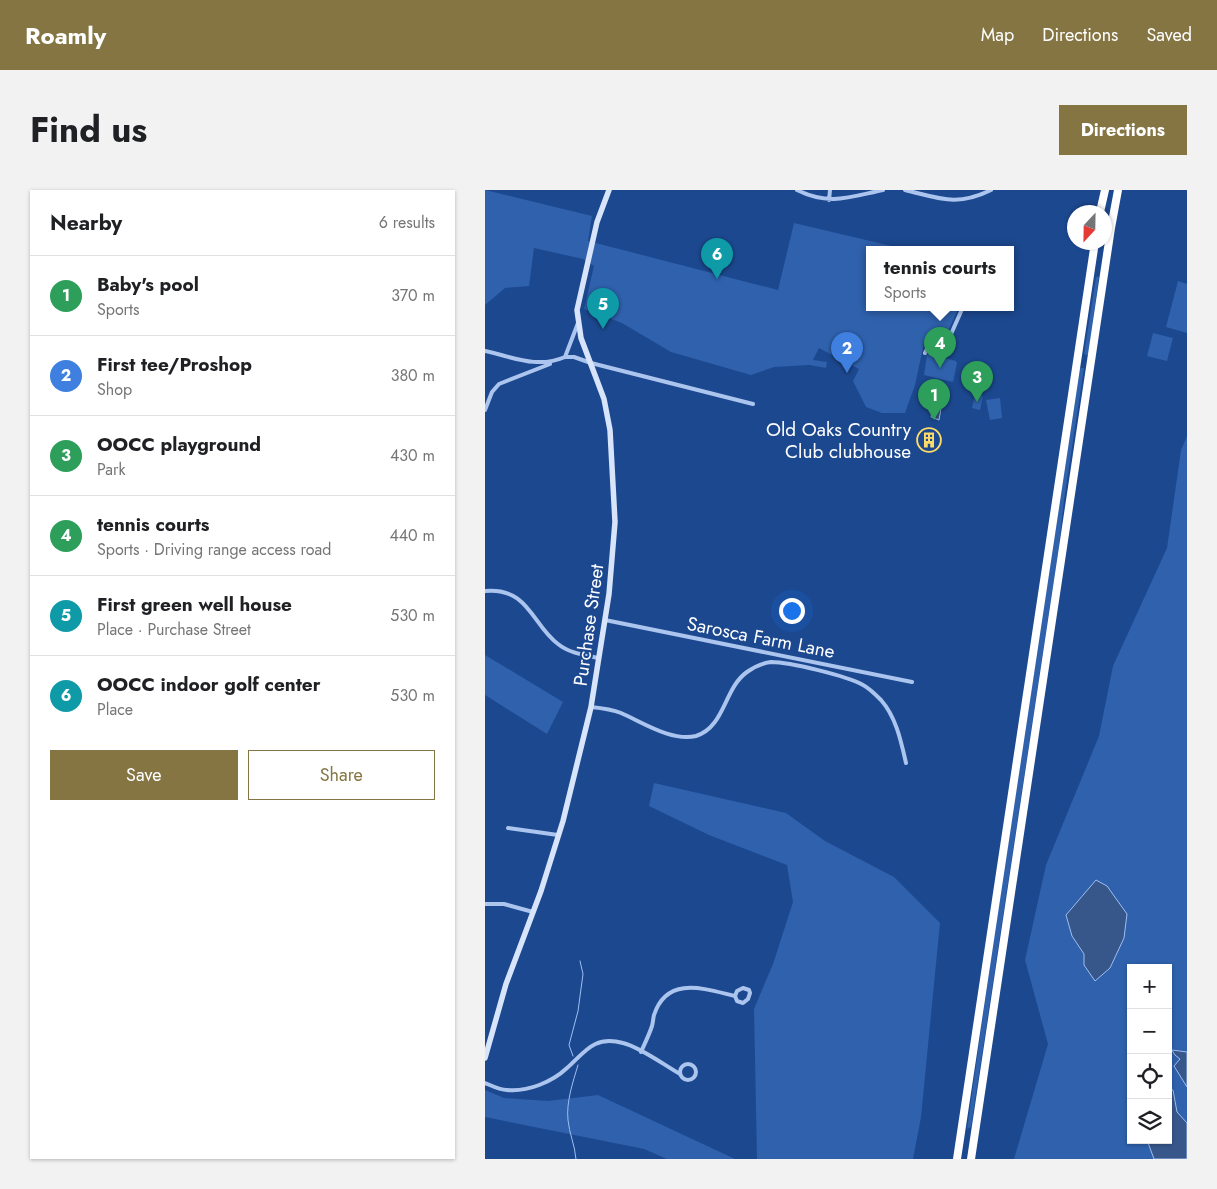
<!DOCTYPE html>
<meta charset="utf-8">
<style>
:root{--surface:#fff;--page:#f2f2f2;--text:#202124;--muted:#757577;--line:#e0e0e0;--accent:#847543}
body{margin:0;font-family:Jost,sans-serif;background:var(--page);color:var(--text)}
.controls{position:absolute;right:15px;bottom:15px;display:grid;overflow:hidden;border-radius:0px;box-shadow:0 1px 4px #0004}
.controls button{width:45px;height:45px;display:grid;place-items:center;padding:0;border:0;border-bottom:1px solid var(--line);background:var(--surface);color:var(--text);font:25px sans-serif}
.compass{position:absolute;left:582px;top:15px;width:45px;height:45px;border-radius:50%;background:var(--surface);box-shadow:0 1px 4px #0004;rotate:202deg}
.you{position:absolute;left:306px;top:420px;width:18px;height:18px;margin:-12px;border:4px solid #fff;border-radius:50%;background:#1a73e8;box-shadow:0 0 0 8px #1a73e833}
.badge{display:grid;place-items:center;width:32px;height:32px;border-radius:50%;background:var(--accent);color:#fff;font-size:16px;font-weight:700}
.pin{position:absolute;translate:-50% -41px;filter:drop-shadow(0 1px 2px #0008)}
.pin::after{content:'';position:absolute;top:26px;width:18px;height:15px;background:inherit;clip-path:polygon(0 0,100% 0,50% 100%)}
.popup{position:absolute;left:381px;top:56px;width:148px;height:65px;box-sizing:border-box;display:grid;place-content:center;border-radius:0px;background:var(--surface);filter:drop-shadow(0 1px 4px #0005);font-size:16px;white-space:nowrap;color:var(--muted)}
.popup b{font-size:19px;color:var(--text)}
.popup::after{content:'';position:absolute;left:50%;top:100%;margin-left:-10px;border:10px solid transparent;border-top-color:var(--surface)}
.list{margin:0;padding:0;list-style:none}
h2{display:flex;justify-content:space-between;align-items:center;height:65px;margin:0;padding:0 20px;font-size:21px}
h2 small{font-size:16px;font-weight:400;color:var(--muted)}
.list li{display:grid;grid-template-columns:32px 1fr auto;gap:15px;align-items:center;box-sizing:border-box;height:80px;padding:0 20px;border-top:1px solid var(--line)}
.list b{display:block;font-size:19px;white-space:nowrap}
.list p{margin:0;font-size:16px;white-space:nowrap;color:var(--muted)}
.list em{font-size:16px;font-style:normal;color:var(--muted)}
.actions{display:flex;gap:10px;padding:15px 20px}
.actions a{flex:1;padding:11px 0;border:1px solid var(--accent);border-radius:0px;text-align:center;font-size:18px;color:var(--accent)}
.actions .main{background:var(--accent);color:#fff}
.icon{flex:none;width:28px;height:28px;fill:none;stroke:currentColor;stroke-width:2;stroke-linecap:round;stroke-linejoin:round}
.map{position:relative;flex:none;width:702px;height:969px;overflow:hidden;border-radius:0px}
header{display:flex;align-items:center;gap:30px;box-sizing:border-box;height:70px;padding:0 25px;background:var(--accent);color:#fff}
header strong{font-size:24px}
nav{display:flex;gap:28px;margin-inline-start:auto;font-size:18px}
.intro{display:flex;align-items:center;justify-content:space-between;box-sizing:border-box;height:120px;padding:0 30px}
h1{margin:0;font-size:35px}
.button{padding:12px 22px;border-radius:0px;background:var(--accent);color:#fff;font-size:18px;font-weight:700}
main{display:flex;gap:30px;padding:0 30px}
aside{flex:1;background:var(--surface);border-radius:0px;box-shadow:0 1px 4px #0004}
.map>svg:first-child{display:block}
.green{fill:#2f61ad;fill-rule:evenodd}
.water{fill:#37578b;stroke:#9ebff0}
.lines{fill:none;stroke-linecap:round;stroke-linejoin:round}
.stream{stroke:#9ebff0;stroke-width:1}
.minor{stroke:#abc5ee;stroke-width:4}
.secondary{stroke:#d7e4fa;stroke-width:5.5}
.motorway{stroke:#fff;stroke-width:8}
.labels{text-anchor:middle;stroke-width:4;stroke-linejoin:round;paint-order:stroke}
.poi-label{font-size:19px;fill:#fff;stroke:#1c488f;text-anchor:end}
.street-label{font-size:19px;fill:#fff;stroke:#1c488f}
</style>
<header>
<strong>Roamly</strong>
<nav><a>Map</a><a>Directions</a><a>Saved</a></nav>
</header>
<div class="intro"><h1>Find us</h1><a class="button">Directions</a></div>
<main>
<aside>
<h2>Nearby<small>6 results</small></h2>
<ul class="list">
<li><span class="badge" style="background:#2e9e5b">1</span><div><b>Baby's pool</b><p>Sports</p></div><em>370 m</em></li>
<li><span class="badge" style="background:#3f7fe0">2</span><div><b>First tee/Proshop</b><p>Shop</p></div><em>380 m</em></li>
<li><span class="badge" style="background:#2e9e5b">3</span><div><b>OOCC playground</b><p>Park</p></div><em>430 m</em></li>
<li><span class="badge" style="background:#2e9e5b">4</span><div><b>tennis courts</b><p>Sports · Driving range access road</p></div><em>440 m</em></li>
<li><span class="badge" style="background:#0f9aa8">5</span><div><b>First green well house</b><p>Place · Purchase Street</p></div><em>530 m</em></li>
<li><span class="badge" style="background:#0f9aa8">6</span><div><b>OOCC indoor golf center</b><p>Place</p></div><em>530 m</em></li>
</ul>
<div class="actions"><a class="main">Save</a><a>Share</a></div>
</aside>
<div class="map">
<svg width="702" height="969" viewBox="0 0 702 969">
<rect width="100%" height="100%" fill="#1c488f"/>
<path class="green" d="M 0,0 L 107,26 L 103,51 L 293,100 L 309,33 L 419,59 L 385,59 L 385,117 L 474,117 L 456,157 L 439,153 L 430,195 L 420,223 L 397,223 L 381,217 L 368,191 L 374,179 L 334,158 L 328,170 L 342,172 L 341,178 L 324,175 L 289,177 L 266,185 L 186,162 L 137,133 L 99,119 L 109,76 L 98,69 L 49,58 L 44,96 L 20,98 L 0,115 Z
M 611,87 L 614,87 L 603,165 L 601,165 L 599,164 Z
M 693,91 L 702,94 L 702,143 L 681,137 Z
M 668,143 L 688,148 L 682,171 L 662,166 Z
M 444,164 L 471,171 L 472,173 L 468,192 L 439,185 L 442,165 Z
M 595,178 L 599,178 L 579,310 L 574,356 L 486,937 L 482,939 L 506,768 Z
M 490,204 L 498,206 L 495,220 L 487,218 Z
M 515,208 L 517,228 L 505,230 L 501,210 Z
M 702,246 L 702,969 L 529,969 L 563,854 L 540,770 L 561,675 L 614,546 L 628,476 L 682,358 L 696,260 ZM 646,778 L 683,778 L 683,950 L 646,950 Z
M 0,465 L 78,512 L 62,544 L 0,505 Z
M 169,593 L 301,623 L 340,651 L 409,687 L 455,733 L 436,927 L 428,969 L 272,969 L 269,819 L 288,774 L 308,712 L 302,675 L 224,645 L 164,616 Z
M 0,900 L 19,908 L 63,911 L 113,905 L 250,969 L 182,969 L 159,959 L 0,927 Z"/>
<path class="water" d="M 449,211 L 457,213 L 454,230 L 446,227 Z
M 611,690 L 622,696 L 642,724 L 639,748 L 625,778 L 610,791 L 599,775 L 599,764 L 587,746 L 581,725 Z
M 687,860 L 702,862 L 702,897 L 689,876 L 695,869 L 690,865 Z
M 683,898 L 688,900 L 692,922 L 702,933 L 702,969 L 669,969 L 662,950 L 683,950 Z"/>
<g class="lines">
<path class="stream" d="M 88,866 L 84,855 L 93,821 L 98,784 L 95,771
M 91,969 C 90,955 84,943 83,930 C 81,912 88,892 93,875"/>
<path class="minor" d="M 312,0 C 344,16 365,7 398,0
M 420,0 C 454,8 472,17 506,0
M 344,10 L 345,0
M 0,161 C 28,167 52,179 80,167 L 93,133
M 440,163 L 442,159 L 457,161 L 459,160 L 478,117
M 80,167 L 89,167 L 106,173 L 268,214
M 0,220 L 7,202 L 14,194 L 65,174
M 0,401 C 44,397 47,435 73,454 C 84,463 99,465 113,468
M 120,430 L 427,492
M 106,517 C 116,518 126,519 136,523 C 157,532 187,552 211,546 C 240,537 239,498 262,482 C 269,477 278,473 286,472 C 305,472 362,486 378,495 C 384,498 391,505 396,510 C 411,527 416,551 421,573
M 23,638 L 73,645
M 0,714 L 19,714 L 48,722
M 156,862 C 160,853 164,845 167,836 C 168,833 168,829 169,825 C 182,785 220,799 250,806 L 252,811 L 258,813 L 263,809 L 265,803 L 264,800 L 258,798 L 252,801 L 250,806
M195 882a8 8 0 1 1 16 0a8 8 0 1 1-16 0Z
M 0,893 C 7,896 15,900 22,900 C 43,902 67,892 82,878 C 100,862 109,845 138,853 C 155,857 179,875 195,884"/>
<path class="secondary" d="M 0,868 L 21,794 L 56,701 L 78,631 L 106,517 L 124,404 L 130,332 L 125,240 L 119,209 L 96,148 L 92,120 L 112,32 L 124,0"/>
<path class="motorway" d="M 615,22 L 620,0
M 472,969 L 610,52
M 486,969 L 626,38 L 633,0"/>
</g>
<defs>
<g id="building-ring" transform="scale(1.25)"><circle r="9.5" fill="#1c488f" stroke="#fedb68" stroke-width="1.5"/><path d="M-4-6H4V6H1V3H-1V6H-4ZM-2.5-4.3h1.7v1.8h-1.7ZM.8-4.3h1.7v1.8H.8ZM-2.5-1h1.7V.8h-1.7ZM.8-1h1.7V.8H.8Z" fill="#fedb68"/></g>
</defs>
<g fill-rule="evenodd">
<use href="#building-ring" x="444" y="250"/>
</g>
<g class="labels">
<g class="poi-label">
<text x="426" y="246">Old Oaks Country<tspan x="426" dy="22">Club clubhouse</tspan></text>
</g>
<g class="street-label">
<text transform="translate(103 435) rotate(-82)" y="7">Purchase Street</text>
<text transform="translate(276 447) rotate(11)" y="7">Sarosca Farm Lane</text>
</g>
</g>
</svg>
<div class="controls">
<button>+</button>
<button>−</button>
<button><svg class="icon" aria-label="locate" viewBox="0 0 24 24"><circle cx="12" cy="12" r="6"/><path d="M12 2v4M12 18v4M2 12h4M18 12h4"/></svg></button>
<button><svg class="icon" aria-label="layers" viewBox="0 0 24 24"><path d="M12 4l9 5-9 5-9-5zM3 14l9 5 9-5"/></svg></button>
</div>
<svg class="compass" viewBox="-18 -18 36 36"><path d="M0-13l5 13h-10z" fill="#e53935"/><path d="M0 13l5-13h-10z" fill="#757577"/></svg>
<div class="you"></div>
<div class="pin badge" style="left:449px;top:230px;background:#2e9e5b">1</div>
<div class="pin badge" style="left:362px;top:183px;background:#3f7fe0">2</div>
<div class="pin badge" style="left:492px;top:212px;background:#2e9e5b">3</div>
<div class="pin badge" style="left:455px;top:178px;background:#2e9e5b">4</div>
<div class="popup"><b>tennis courts</b>Sports</div>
<div class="pin badge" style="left:118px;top:139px;background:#0f9aa8">5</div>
<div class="pin badge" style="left:232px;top:89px;background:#0f9aa8">6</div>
</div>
</main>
